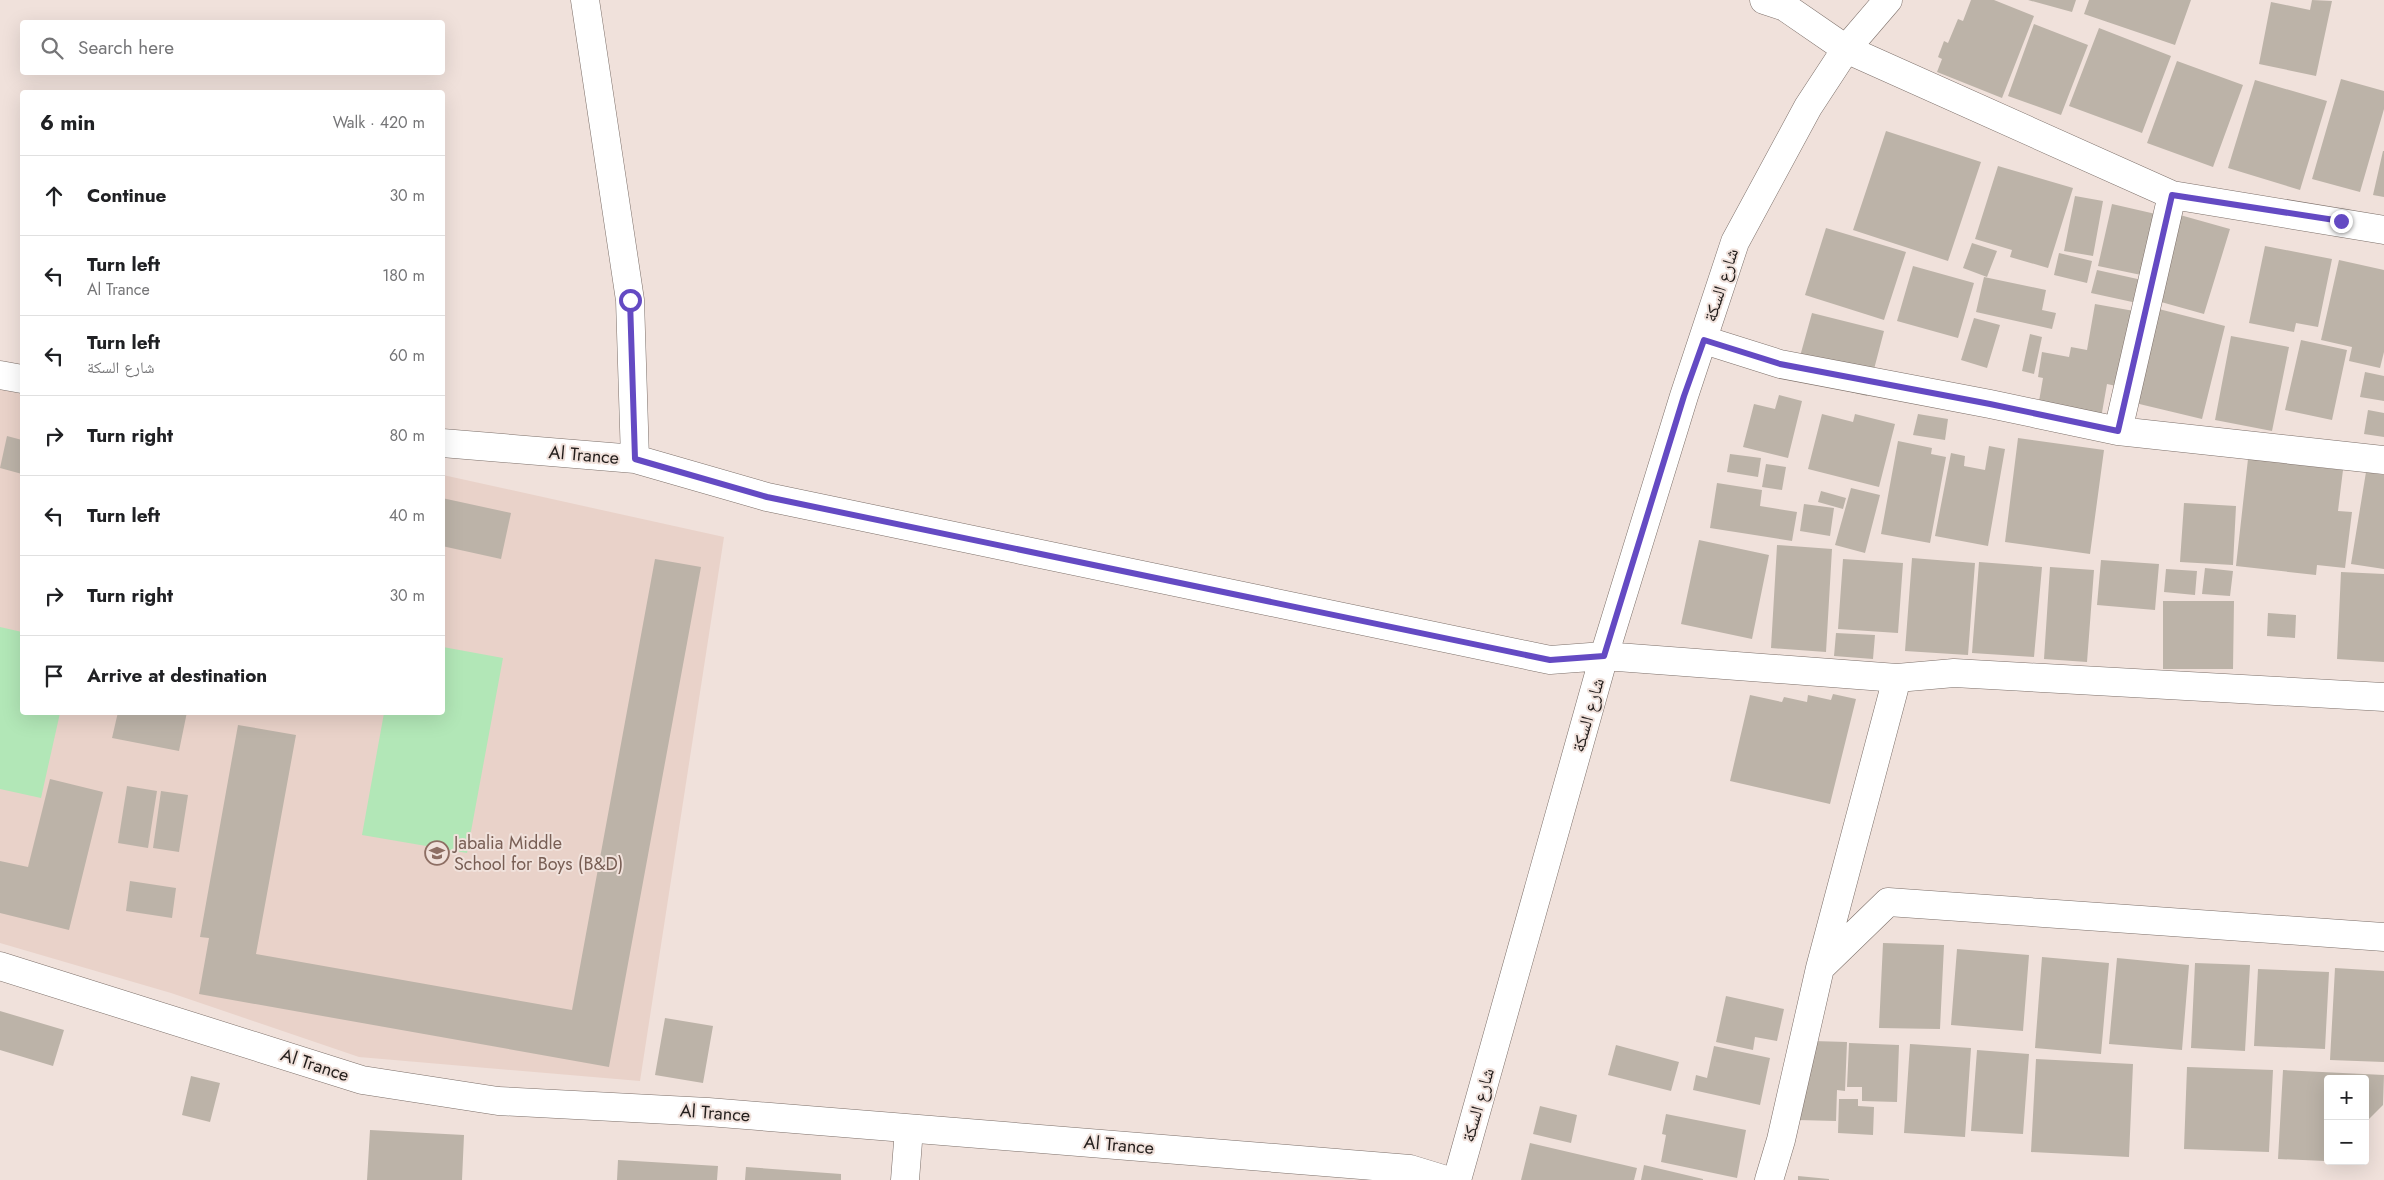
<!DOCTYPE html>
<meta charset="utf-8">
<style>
:root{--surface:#fff;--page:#f6f6f6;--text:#202124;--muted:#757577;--line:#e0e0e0}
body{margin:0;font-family:Jost,"Noto Naskh Arabic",sans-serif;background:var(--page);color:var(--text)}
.controls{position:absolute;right:15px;bottom:15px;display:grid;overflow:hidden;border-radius:5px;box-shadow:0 5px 20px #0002}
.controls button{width:45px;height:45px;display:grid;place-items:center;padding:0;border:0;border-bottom:1px solid var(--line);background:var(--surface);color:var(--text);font:25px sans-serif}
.stop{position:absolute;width:15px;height:15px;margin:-11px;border:4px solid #644ac3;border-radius:50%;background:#fff}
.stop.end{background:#644ac3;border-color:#fff;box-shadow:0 1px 5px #0008}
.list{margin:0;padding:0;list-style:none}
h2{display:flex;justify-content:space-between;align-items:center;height:65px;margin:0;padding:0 20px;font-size:21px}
h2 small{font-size:16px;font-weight:400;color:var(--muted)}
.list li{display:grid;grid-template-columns:32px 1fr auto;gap:15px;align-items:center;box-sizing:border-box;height:80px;padding:0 20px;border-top:1px solid var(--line)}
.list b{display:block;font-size:19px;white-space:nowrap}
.list p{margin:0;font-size:16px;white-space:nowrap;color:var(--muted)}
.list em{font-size:16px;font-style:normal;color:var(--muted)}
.icon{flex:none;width:28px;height:28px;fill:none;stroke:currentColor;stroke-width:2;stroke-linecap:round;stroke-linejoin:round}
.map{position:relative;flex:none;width:2384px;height:1180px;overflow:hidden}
.search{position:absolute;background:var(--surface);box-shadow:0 5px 20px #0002;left:20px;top:20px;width:425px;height:55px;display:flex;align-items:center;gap:12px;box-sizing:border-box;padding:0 18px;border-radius:5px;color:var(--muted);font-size:19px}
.panel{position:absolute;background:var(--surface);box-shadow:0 5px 20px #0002;left:20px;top:90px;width:425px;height:625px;border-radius:5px}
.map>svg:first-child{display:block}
.built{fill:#e9d2c9}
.green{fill:#b2e7b7}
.building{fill:#bcb3a8}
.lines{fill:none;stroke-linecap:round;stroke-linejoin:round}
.minor-casing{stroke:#7c6f69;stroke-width:29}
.minor{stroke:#fff;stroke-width:28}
.route{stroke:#644ac3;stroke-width:6}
.labels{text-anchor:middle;stroke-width:4;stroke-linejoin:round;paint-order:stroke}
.street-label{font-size:18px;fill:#221d1b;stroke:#f0e1db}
.education-label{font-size:18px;fill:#785e54;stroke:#f0e1db;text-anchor:start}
</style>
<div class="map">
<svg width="2384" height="1180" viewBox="0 0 2384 1180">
<rect width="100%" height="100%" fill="#f0e1db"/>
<path class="built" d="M 0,389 L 22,394 L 22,712 L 442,712 L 443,475 L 724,537 L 640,1081 L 359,1057 L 171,993 L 0,943 Z"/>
<path class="green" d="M 0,627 L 22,632 L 22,712 L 60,713 L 41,798 L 0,789 Z
M 443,647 L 503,658 L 467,853 L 362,835 L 384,713 L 442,712 Z"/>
<path class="building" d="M 1971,0 L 1994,0 L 2034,16 L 2002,98 L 1937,72 L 1942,59 L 1938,57 L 1944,41 L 1948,43 L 1958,19 L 1963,21 Z
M 2028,0 L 2076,0 L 2072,12 Z
M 2089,0 L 2191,0 L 2175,45 L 2084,14 Z
M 2312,0 L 2332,1 L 2316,76 L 2259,64 L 2271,2 L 2310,10 Z
M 2034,24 L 2088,45 L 2061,115 L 2008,96 Z
M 2099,28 L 2171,56 L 2142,133 L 2069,106 Z
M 2177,61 L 2243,85 L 2213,167 L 2147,143 Z
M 2341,79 L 2384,91 L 2384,109 L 2360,192 L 2312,179 Z
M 2255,80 L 2327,101 L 2300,190 L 2228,168 Z
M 1886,131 L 1981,162 L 1948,261 L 1853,230 Z
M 2383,151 L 2384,151 L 2384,197 L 2373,195 Z
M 1998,166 L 2073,188 L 2048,268 L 2010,257 L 2012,250 L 1975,239 Z
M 2075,196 L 2103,201 L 2093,256 L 2064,251 Z
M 2112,204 L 2160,215 L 2146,276 L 2098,266 Z
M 2180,215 L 2230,229 L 2204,314 L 2154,300 Z
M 1826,228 L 1906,252 L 1884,320 L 1805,295 Z
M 1972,243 L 1997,251 L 1987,277 L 1963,268 Z
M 2265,246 L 2332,259 L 2318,327 L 2296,323 L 2294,332 L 2249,323 Z
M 2059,253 L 2092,261 L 2087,283 L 2054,275 Z
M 2339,260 L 2384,270 L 2384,352 L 2380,368 L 2349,361 L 2352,347 L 2321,340 Z
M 1913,266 L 1974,283 L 1958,338 L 1897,321 Z
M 2097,270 L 2142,280 L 2137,303 L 2091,293 Z
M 1984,277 L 2046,290 L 2042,310 L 2056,313 L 2052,329 L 1976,312 Z
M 2095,304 L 2134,311 L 2121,387 L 2107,384 L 2101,418 L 2038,407 L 2043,378 L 2038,377 L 2042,352 L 2069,357 L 2071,347 L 2087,350 Z
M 2155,308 L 2225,326 L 2202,419 L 2131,402 Z
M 1812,313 L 1884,331 L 1867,396 L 1794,378 Z
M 1974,318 L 2000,325 L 1987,368 L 1961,360 Z
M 2030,334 L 2042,337 L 2034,374 L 2022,371 Z
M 2231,336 L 2289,347 L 2272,431 L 2215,420 Z
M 2301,340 L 2347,350 L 2332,420 L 2285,410 Z
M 2365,372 L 2384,376 L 2384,401 L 2360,397 Z
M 1779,395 L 1802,401 L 1788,458 L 1743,447 L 1754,404 L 1775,409 Z
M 2368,410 L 2384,413 L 2384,437 L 2364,434 Z
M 1822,414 L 1853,422 L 1855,414 L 1895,424 L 1879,487 L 1808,469 Z
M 1918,414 L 1948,419 L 1945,440 L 1913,435 Z
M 7,436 L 22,440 L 22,474 L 0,468 Z
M 2018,438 L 2104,450 L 2090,554 L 2005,542 Z
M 1898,441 L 1932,448 L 1931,454 L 1946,457 L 1930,543 L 1881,534 Z
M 1989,446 L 2005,449 L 1988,546 L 1935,536 L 1951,453 L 1965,456 L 1964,466 L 1985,470 Z
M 1730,454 L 1761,458 L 1758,477 L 1727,472 Z
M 2248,459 L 2343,470 L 2338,511 L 2352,512 L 2345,568 L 2317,565 L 2316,575 L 2236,566 Z
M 1766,464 L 1786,467 L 1782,490 L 1762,487 Z
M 2366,472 L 2384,475 L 2384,569 L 2351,564 Z
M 1717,483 L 1762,490 L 1760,506 L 1797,512 L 1792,541 L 1710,528 Z
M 1851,488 L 1880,495 L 1865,553 L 1835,545 Z
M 1821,491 L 1846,498 L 1843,509 L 1818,502 Z
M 442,498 L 511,513 L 501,559 L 442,546 Z
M 2184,503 L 2236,506 L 2233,565 L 2180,562 Z
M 1804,504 L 1834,508 L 1830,536 L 1800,531 Z
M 1699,540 L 1769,555 L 1752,639 L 1681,624 Z
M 1777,545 L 1832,549 L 1826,652 L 1771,648 Z
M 1912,558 L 1975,563 L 1968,655 L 1905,651 Z
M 655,559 L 701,567 L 609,1067 L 199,994 L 209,938 L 200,937 L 238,725 L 296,735 L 256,954 L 572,1010 Z
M 1843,559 L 1903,563 L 1898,633 L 1838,629 Z
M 2101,560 L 2159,564 L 2155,610 L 2097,605 Z
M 1979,562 L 2042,567 L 2034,657 L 1972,653 Z
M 2050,567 L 2094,570 L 2087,662 L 2044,659 Z
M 2205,568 L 2233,571 L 2230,596 L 2202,594 Z
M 2166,569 L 2197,571 L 2195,595 L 2164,592 Z
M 2341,572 L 2384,574 L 2384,662 L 2337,659 Z
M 2163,601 L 2234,601 L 2233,669 L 2163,669 Z
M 2268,613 L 2296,615 L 2295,638 L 2267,636 Z
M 1836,633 L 1875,635 L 1873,659 L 1834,656 Z
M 1833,694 L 1856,699 L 1830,804 L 1730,781 L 1750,695 L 1782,702 L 1784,697 L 1807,702 L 1808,695 L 1831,700 Z
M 118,712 L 187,712 L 179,751 L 112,738 Z
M 50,779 L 103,792 L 69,930 L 0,913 L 0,861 L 28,867 Z
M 127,786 L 157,791 L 148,848 L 118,843 Z
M 161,791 L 188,795 L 179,852 L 153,848 Z
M 130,881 L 176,888 L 172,918 L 126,911 Z
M 1883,943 L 1944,945 L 1940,1029 L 1879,1028 Z
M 1957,949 L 2029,955 L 2023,1031 L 1951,1025 Z
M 2042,957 L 2109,963 L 2101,1054 L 2035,1048 Z
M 2117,958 L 2189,965 L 2182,1050 L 2109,1044 Z
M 2195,963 L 2250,965 L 2245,1051 L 2191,1048 Z
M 2335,968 L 2384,971 L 2384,1062 L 2330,1060 Z
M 2258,969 L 2329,972 L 2325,1049 L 2254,1046 Z
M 1726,996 L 1784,1009 L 1777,1041 L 1755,1037 L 1753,1050 L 1716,1042 Z
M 0,1011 L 64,1030 L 53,1066 L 0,1050 Z
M 665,1018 L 713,1026 L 703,1083 L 655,1075 Z
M 1813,1041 L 1847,1042 L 1845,1091 L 1837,1090 L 1836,1121 L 1798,1120 L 1799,1091 L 1806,1091 L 1808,1061 Z
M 1849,1043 L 1899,1045 L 1897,1102 L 1862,1101 L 1862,1087 L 1847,1087 Z
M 1910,1044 L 1971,1048 L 1965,1137 L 1904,1133 Z
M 1616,1045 L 1679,1062 L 1671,1091 L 1608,1075 Z
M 1714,1046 L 1770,1058 L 1760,1105 L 1693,1090 L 1696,1075 L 1707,1078 Z
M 1977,1050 L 2029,1054 L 2023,1134 L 1971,1131 Z
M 2036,1059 L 2133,1064 L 2129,1157 L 2031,1152 Z
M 2187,1067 L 2273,1070 L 2269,1152 L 2184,1149 Z
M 2283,1070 L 2384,1075 L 2383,1105 L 2365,1123 L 2365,1079 L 2328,1079 L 2328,1158 L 2325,1161 L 2278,1159 Z
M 191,1076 L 220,1083 L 210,1122 L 182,1115 Z
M 1839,1099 L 1858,1099 L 1858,1106 L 1874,1107 L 1873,1135 L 1838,1133 Z
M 1540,1106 L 1577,1115 L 1571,1143 L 1533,1134 Z
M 1666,1114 L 1746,1130 L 1737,1178 L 1661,1162 L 1666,1135 L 1662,1134 Z
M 370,1130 L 464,1135 L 462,1180 L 367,1180 Z
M 1530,1143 L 1637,1168 L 1634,1180 L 1521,1180 Z
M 618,1160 L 718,1166 L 717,1180 L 617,1180 Z
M 1644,1165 L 1703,1179 L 1703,1180 L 1641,1180 Z
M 746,1167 L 841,1174 L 841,1180 L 745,1180 Z
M 1798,1176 L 1829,1179 L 1829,1180 L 1798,1180 Z"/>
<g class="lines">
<g class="minor-casing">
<path id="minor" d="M 585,0 L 630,300 L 635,459
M 1764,0 L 1785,7 L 1846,49 L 2172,195 L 2384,230
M 1704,340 L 1780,364 L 1990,404 L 2118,431 L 2384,460
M 0,375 L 22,379
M 2118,431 L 2172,195
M 442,443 L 635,459 L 767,497 L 1550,660 L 1604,656 L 1897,678 L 1954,673 L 2384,697
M 0,966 L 362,1080 L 498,1101 L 708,1112 L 1410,1169 L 1446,1180
M 1820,968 L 1888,902 L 2384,937
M 905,1180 L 909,1129
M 1457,1180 L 1604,656 L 1684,396 L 1735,242 L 1808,107 L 1846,49 L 1888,0
M 1769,1180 L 1781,1140 L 1820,968 L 1897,678"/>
</g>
<use href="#minor" class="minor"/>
</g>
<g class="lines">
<path class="route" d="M 630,300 L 635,459 L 767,497 L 1550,660 L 1604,656 L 1684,396 L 1704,340 L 1780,364 L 1990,404 L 2118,431 L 2172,195 L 2341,221"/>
</g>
<defs>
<g id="school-ring" transform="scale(1.25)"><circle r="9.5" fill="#f0e1db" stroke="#8d6e63" stroke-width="1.5"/><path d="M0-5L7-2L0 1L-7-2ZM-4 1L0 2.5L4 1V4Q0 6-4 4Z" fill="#8d6e63"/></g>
</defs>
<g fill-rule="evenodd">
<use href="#school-ring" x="437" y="853"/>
</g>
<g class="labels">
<g class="street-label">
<text transform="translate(1721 285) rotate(-72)" y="6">شارع السكة</text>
<text transform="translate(584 455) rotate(5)" y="6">Al Trance</text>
<text transform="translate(1588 715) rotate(-74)" y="6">شارع السكة</text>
<text transform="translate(315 1065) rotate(18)" y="6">Al Trance</text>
<text transform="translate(1478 1105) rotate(-74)" y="6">شارع السكة</text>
<text transform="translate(715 1113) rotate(4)" y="6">Al Trance</text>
<text transform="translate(1119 1145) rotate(5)" y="6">Al Trance</text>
</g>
<g class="education-label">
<text x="454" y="849">Jabalia Middle<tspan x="454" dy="21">School for Boys (B&amp;D)</tspan></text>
</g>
</g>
</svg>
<div class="controls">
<button>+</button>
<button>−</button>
</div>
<div class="stop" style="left:630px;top:300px"></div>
<div class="stop end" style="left:2341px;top:221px"></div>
<div class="search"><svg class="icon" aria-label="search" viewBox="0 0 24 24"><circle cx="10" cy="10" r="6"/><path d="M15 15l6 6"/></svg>Search here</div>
<section class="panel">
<h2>6 min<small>Walk · 420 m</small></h2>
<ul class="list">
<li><svg class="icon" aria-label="ahead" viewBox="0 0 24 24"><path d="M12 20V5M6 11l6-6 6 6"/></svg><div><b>Continue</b></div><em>30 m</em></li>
<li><svg class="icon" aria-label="left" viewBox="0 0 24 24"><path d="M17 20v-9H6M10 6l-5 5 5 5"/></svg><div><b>Turn left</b><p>Al Trance</p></div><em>180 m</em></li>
<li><svg class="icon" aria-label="left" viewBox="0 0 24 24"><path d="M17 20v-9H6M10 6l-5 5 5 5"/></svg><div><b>Turn left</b><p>شارع السكة</p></div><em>60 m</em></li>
<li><svg class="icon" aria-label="right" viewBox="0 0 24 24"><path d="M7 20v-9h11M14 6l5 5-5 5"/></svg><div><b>Turn right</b></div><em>80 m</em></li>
<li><svg class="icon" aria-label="left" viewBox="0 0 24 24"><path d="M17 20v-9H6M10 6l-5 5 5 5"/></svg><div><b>Turn left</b></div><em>40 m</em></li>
<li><svg class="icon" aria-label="right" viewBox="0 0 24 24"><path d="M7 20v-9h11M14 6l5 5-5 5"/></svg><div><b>Turn right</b></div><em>30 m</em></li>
<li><svg class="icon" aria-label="arrive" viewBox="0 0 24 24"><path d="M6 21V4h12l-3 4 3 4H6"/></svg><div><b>Arrive at destination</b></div></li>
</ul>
</section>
</div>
